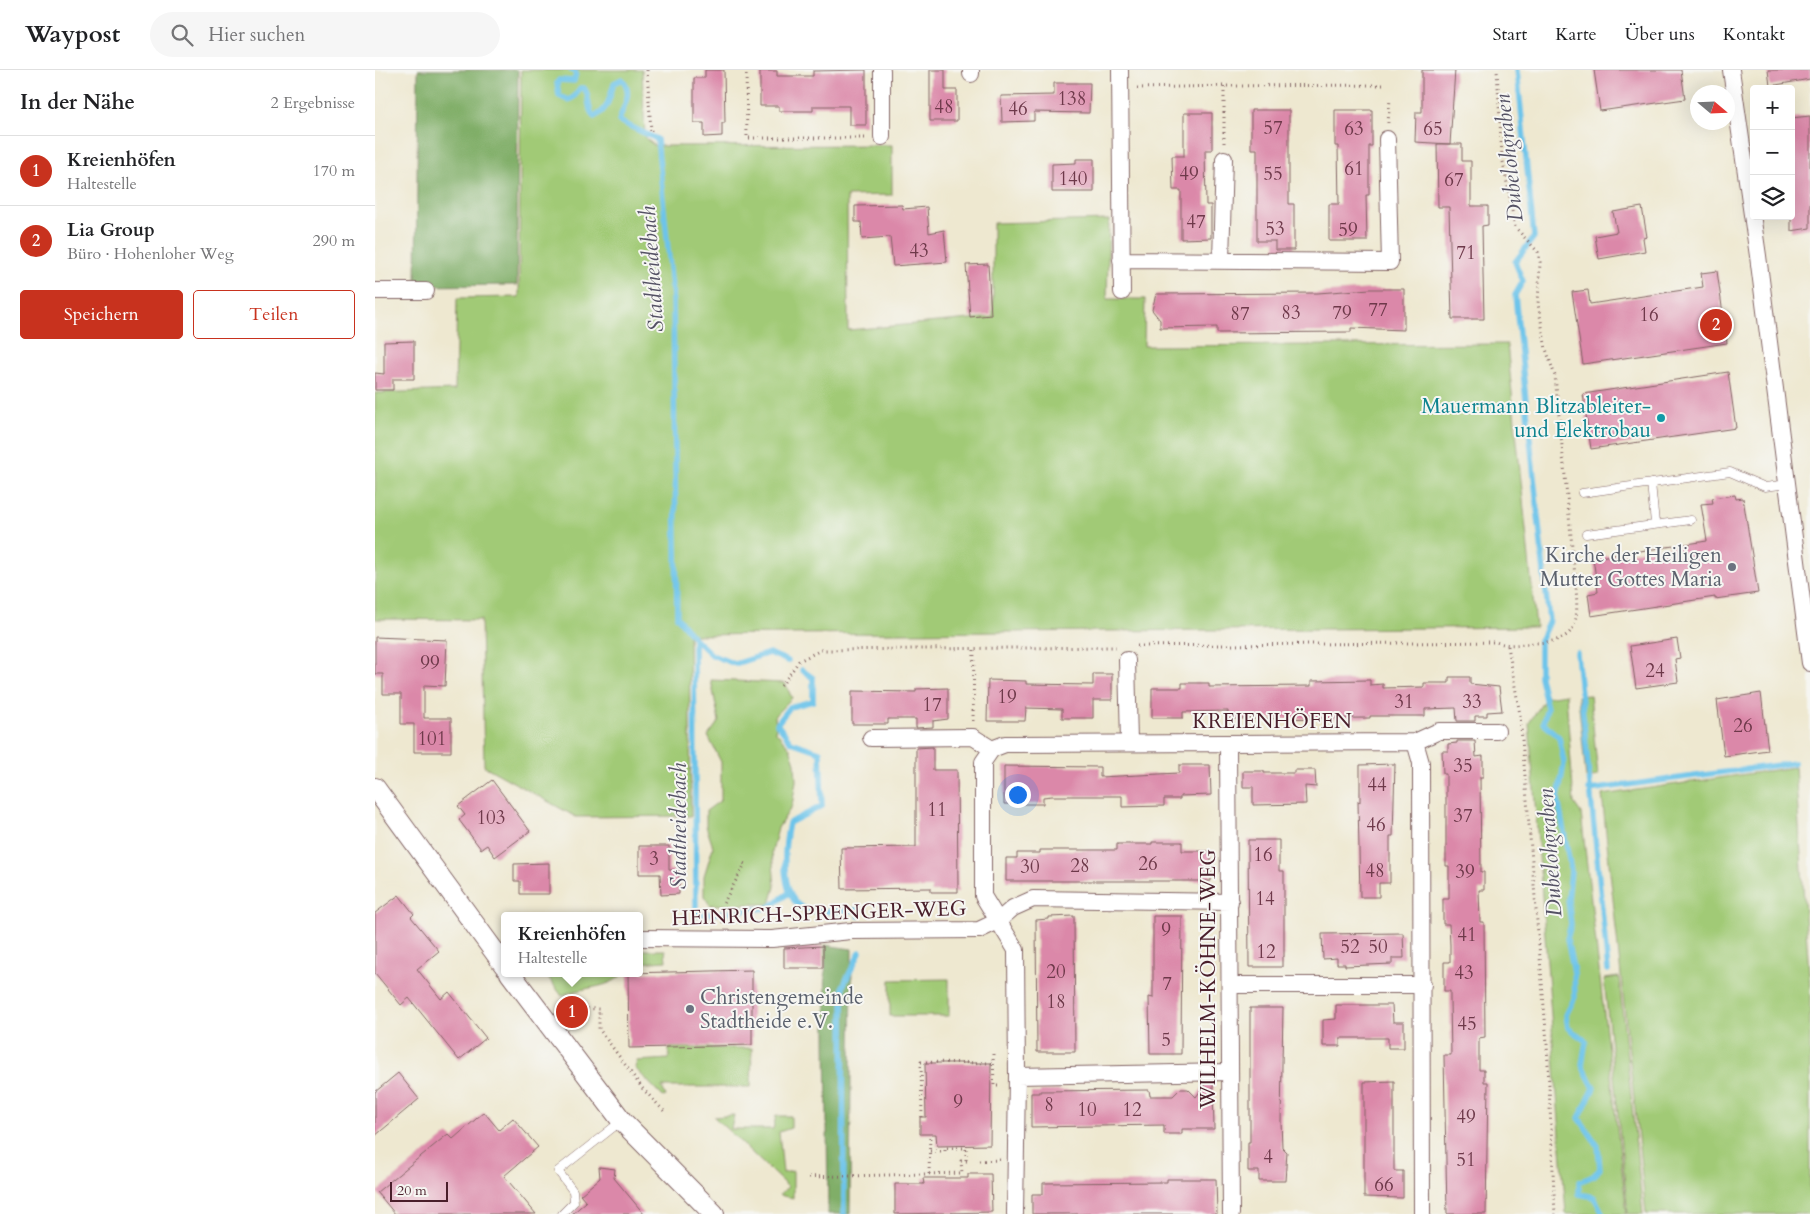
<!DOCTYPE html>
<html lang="de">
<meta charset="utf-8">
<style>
:root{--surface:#fff;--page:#f6f6f6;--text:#202124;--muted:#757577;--line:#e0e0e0;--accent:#c8321e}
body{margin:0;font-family:Cardo,serif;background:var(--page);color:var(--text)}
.controls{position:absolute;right:15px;top:15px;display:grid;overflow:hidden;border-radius:5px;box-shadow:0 5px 20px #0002}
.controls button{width:45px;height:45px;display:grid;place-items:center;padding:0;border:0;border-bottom:1px solid var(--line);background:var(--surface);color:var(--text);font:25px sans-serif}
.compass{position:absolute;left:1315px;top:15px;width:45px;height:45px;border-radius:50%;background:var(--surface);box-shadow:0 5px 20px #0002;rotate:109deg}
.scale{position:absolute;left:15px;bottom:12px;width:58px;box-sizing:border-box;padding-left:5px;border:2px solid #4a1f2b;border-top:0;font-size:14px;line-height:18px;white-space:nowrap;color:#4a1f2b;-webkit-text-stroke:4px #f6f6f2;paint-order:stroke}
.you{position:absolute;left:642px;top:724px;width:18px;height:18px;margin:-12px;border:4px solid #fff;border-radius:50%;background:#1a73e8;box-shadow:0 0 0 8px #1a73e833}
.badge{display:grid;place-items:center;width:32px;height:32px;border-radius:50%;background:var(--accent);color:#fff;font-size:16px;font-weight:700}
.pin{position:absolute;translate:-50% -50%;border:2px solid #fff;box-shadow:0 1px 5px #0006}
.popup{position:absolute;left:126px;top:842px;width:142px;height:65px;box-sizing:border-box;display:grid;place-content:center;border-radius:5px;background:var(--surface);filter:drop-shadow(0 1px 4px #0005);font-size:16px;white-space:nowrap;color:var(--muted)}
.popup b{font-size:19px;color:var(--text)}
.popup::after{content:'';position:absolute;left:50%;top:100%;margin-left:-10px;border:10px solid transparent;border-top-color:var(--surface)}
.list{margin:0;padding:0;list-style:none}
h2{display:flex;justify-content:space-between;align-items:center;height:65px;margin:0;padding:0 20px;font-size:21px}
h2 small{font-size:16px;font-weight:400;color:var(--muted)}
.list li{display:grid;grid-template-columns:32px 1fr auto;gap:15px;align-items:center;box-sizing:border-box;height:70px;padding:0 20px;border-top:1px solid var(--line)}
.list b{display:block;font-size:19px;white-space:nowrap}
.list p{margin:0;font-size:16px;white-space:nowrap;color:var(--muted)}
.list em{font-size:16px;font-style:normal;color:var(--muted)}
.actions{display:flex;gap:10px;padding:15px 20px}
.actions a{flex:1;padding:11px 0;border:1px solid var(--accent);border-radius:5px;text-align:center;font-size:18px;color:var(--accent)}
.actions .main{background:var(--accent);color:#fff}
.icon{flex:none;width:28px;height:28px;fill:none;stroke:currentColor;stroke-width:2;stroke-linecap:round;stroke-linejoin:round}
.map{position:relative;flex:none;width:1435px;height:1144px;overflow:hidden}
header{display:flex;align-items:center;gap:30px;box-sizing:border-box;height:70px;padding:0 25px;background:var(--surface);border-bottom:1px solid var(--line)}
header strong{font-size:24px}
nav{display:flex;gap:28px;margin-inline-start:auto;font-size:18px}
.search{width:350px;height:45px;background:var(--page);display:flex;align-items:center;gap:12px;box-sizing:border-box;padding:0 18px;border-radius:28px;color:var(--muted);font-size:19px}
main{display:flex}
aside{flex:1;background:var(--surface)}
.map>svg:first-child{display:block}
.green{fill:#a1ca76;stroke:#767450}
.forest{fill:#80ae67;stroke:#656649}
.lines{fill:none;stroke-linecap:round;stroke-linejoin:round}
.stream{stroke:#6dc4ea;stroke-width:5.5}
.building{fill:#db88a9}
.service-casing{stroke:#836565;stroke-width:9}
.minor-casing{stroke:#836565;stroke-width:18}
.tertiary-casing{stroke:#836565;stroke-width:22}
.path{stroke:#836565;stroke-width:3;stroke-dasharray:1 4;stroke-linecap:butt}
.service{stroke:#fff;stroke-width:8}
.minor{stroke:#fff;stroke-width:16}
.tertiary{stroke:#fff;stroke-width:20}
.culture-dot{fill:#0f9aa8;stroke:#f6f6f2;stroke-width:2}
.worship-dot{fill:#6b7280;stroke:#f6f6f2;stroke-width:2}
.labels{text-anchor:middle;stroke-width:4;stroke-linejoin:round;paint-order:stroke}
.number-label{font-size:19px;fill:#6e394a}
.culture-label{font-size:21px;fill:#0d838f;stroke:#f6f6f2;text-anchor:end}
.worship-label{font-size:21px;fill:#5b616d;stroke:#f6f6f2;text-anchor:end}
.street-label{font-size:21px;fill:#4a1f2b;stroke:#f6f6f2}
.water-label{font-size:22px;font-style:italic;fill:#545164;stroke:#f6f6f2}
</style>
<header>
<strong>Waypost</strong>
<div class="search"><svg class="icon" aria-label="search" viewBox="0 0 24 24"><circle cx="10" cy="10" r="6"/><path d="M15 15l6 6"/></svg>Hier suchen</div>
<nav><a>Start</a><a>Karte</a><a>Über uns</a><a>Kontakt</a></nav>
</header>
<main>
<aside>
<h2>In der Nähe<small>2 Ergebnisse</small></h2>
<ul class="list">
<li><span class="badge">1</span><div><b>Kreienhöfen</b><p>Haltestelle</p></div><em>170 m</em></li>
<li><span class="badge">2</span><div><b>Lia Group</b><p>Büro · Hohenloher Weg</p></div><em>290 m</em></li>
</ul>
<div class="actions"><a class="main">Speichern</a><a>Teilen</a></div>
</aside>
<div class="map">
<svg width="1435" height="1144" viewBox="0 0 1435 1144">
<rect width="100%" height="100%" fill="#f6f6f2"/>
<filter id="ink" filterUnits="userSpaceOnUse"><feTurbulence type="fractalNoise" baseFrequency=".02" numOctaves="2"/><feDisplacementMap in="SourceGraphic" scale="10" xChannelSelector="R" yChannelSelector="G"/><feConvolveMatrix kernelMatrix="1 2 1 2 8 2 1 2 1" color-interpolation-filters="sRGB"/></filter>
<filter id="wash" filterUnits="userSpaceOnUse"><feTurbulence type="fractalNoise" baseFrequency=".0096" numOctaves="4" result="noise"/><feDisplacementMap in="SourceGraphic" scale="20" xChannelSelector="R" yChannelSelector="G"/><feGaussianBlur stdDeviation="1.12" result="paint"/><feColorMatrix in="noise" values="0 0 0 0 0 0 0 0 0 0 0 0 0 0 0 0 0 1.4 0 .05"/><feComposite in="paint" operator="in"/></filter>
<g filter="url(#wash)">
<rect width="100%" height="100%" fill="#eee8d0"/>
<path class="green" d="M 146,0 L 267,0 L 270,68 L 280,76 L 517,75 L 517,125 L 472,126 L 473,260 L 618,247 L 618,153 L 734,150 L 732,229 L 770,229 L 769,276 L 1132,274 L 1161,557 L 314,565 L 316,746 L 201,747 L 109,696 L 106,550 L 0,549 L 0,323 L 80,320 L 82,228 L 144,227 Z
M 336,610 L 410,613 L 417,628 L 400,645 L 401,662 L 415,678 L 420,693 L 421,711 L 417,736 L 403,758 L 397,782 L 400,817 L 395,834 L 335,835 L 329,826 L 329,806 L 338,777 L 331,756 L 331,741 L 346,730 L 346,692 L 333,666 L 344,651 Z
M 1191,624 L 1199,733 L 1206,743 L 1252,1144 L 1191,1144 L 1154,653 L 1171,627 Z
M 1215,625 L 1223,706 L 1211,708 L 1203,626 Z
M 1420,697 L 1435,918 L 1435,1144 L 1271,1144 L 1227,725 Z
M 265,880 L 290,880 L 291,891 L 265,893 Z
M 170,903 L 248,903 C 235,920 205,916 187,926 Z
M 1244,907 L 1268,1144 L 1253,1144 L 1229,909 Z
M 574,909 L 574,946 L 515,946 L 515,910 Z
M 294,978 L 377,978 L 376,1017 L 287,1017 L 291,1026 L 288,1027 L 260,998 L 262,991 L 294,989 Z
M 359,1045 L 356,1059 L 398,1059 L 401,1046 L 416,1046 L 416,1058 L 404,1062 L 408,1103 L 418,1101 L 418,1128 L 404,1125 L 413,1117 L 339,1047 Z"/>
<path class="forest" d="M 43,0 L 143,0 L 142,215 L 41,216 Z
M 450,875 L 477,879 L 475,1144 L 453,1144 Z"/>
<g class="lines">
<path class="stream" d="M 196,0 L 201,3 L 199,11 L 184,10 L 182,13 L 184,26 L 193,30 L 199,27 L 205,18 L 209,18 C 216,27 211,38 219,47 C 234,40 234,28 239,13 L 247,9 C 259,24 248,35 244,51 L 282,69 L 298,228 L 302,547 L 319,568 L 321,845 L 393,838 L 415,822
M 1142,0 L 1159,167 L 1140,192 L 1148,211 L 1140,225 L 1174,551 L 1165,571 L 1165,607 L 1172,638 L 1168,653 L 1184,667 L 1189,693 L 1183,729 L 1196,801 L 1193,830 L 1196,854 L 1192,869 L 1199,903 L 1200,927 L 1191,945 L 1193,958 L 1211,971 L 1207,995 L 1219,1018 L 1204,1048 L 1223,1076 L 1225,1099 L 1218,1106 L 1204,1112 L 1204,1124 L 1219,1127 L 1228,1144
M 319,568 L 337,585 L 360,594 L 394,583 L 413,591
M 1202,583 L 1233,900
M 427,600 L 438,608 L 438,631 L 415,637 L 402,654 L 416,672 L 445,682 L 447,736 L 414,753 C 409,777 402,836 437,841 C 452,843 469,840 484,840 L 484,846
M 1214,720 L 1419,693
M 469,1144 L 468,916 L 485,882"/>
</g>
<g id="blocks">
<path class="building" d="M 330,0 L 349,0 L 350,53 L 347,53 L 347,66 L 329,67 L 329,53 L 319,53 L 319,8 L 330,8 Z
M 491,0 L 491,55 L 474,55 L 474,36 L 438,36 L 438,41 L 404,41 L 404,36 L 385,36 L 385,1 L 402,1 L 402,6 L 438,6 L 438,1 Z
M 555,0 L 570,0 L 570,20 L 582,20 L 582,51 L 555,51 Z
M 1047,0 L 1080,0 L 1075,74 L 1087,74 L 1087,91 L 1096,91 L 1096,136 L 1113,136 L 1113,155 L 1107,156 L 1109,249 L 1077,249 L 1074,137 L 1063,137 L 1062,74 L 1075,74 L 1040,72 L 1041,42 L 1047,42 Z
M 1219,0 L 1306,0 L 1310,29 L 1225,41 Z
M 1393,0 L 1435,0 L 1435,9 L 1395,16 Z
M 679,13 L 715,13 L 714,43 L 659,42 L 659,51 L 627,52 L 626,26 L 679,25 Z
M 876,40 L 914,40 L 914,134 L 919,134 L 919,180 L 900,180 L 900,171 L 882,171 L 882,79 L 876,79 Z
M 960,40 L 997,40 L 997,76 L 994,76 L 994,125 L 991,125 L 992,171 L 954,171 L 954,134 L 964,134 L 963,76 L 960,76 Z
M 809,43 L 837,43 L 837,80 L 830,80 L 831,135 L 836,135 L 836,168 L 806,169 L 806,120 L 798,120 L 797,86 L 809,86 Z
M 1435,46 L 1435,158 L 1416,161 L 1416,48 Z
M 701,89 L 719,89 L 719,122 L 677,122 L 677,94 L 701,93 Z
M 527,135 L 528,139 L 552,137 L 554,163 L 569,160 L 572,192 L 518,196 L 515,167 L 487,169 L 486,152 L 480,152 L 480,136 Z
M 1267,137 L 1272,167 L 1268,168 L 1270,181 L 1224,189 L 1220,166 L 1242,162 L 1238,142 Z
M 613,194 L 616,245 L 595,247 L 591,195 Z
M 1342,201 L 1352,273 L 1208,294 L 1197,222 L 1213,220 L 1215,234 L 1328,217 L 1326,203 Z
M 995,219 L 1029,219 L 1029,260 L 976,258 L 976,262 L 842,263 L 842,257 L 785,258 L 785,250 L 777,240 L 781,224 L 943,223 Z
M 39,271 L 39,309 L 18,309 L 18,320 L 0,320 L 0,303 L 9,304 L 9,272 Z
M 1353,302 L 1361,358 L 1216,379 L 1208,324 Z
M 1360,425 L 1361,429 L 1368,428 L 1383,523 L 1340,529 L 1340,527 L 1216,546 L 1213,524 L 1223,522 L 1218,488 L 1332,471 L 1326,434 L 1338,433 L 1337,428 Z
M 0,567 L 72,570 L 70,616 L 49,615 L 49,648 L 76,648 L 76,682 L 39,682 L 39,654 L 26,654 L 26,624 L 8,624 L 8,604 L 0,604 Z
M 1302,569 L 1305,588 L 1300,589 L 1303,612 L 1261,618 L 1255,576 Z
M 718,604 L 737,604 L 737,630 L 718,630 L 718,648 L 687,648 L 687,639 L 651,638 L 650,651 L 612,651 L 613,610 L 651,611 L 651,614 L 718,615 Z
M 1074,607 L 1095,607 L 1095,614 L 1124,617 L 1127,641 L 1112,642 L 1112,646 L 1100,646 L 1100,651 L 1082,651 L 1081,638 L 1050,639 L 1050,646 L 995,646 L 995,648 L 853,649 L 853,641 L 808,642 L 808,648 L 777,648 L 777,618 L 807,618 L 807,613 L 834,613 L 834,617 L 936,616 L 936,611 L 995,610 L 995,615 L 1008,614 L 1008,618 L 1049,617 L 1049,613 L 1074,613 Z
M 573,618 L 573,649 L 558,651 L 558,657 L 541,658 L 541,649 L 513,649 L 513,654 L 477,654 L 477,621 L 541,622 L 541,619 Z
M 1386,623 L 1393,680 L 1349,686 L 1342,630 Z
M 1082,671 L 1100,671 L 1101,687 L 1108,686 L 1108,707 L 1105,707 L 1106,802 L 1109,802 L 1109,820 L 1104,820 L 1105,852 L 1109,852 L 1110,967 L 1104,968 L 1104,1000 L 1109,1000 L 1109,1012 L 1113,1012 L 1111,1144 L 1072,1144 L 1069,985 L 1076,985 L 1075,930 L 1075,921 L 1069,921 L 1069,892 L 1075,892 L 1075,875 L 1074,854 L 1068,854 L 1068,829 L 1074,829 L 1074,796 L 1071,796 L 1071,704 L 1068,704 L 1067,681 L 1073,681 L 1073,674 L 1082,673 Z
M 558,677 L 558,700 L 582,700 L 583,822 L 556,822 L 556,818 L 467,819 L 466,778 L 541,777 L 541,678 Z
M 1020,694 L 1018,766 L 1015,766 L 1015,813 L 1004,813 L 1004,827 L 985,827 L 983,731 L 985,732 L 985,695 Z
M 804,695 L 835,695 L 836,725 L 805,726 L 805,729 L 789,729 L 789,736 L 747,737 L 747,726 L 677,726 L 668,727 L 668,734 L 629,734 L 629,696 L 725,697 L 725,707 L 804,703 Z
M 919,700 L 940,700 L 941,717 L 930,716 L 931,734 L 878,735 L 878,717 L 868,717 L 868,701 L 889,701 L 889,703 L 919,703 Z
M 117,710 L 155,761 L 120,787 L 112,775 L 106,779 L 84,750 L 90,745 L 83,736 Z
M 873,770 L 904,770 L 904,801 L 909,801 L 909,887 L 907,887 L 907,897 L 874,897 Z
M 777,772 L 807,772 L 807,781 L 836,781 L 836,811 L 631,811 L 631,788 L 642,788 L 642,783 L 665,783 L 665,780 L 742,780 L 742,774 L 777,774 Z
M 264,776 L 294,776 L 294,800 L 304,800 L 304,824 L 286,825 L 285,804 L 264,804 Z
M 174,793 L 174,824 L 145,824 L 145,811 L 139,811 L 139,794 Z
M 24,825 L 39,844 L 36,847 L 64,881 L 42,899 L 66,929 L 74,922 L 111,968 L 84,990 L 34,928 L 26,935 L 0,903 L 0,843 Z
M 699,846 L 700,982 L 662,982 L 661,850 L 674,849 L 674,847 Z
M 778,846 L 807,846 L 806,984 L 775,984 L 774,927 L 778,928 Z
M 1028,863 L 1029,888 L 1017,888 L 1017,894 L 970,896 L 970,894 L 962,894 L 962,888 L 948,889 L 947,864 Z
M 448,876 L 448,898 L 409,898 L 409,878 Z
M 377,900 L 377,975 L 254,978 L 253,903 Z
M 961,935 L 1017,935 L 1018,952 L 1029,952 L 1029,978 L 1013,978 L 1013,968 L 965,968 L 965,976 L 948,976 L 948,950 L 961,949 Z
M 875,938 L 908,938 L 906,1051 L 907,1077 L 912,1082 L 910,1111 L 884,1111 L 884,1101 L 873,1101 L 873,1072 L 875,1072 Z
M 550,993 L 616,993 L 615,1075 L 562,1076 L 561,1064 L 545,1064 L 545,1047 L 551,1047 Z
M 23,1003 L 44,1029 L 0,1066 L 0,1022 Z
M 1019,1011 L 1019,1101 L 1028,1101 L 1028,1128 L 989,1127 L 989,1012 Z
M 832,1012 L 838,1012 L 839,1059 L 807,1059 L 807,1064 L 789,1064 L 789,1055 L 656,1057 L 656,1023 L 665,1023 L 665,1021 L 774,1020 L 775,1026 L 798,1026 L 805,1019 L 813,1019 L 821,1027 Z
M 109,1042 L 124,1060 L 138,1048 L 163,1077 L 129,1106 L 161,1144 L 20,1144 L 2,1122 L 73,1064 L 78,1069 Z
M 224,1097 L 240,1099 L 239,1108 L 269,1144 L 197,1144 L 211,1132 L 205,1125 L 225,1108 Z
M 593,1104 L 616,1104 L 617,1142 L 520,1144 L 520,1114 L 549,1114 L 548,1108 L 593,1108 Z
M 792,1109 L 841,1109 L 842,1144 L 657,1144 L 657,1124 L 668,1124 L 668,1113 L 792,1112 Z"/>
</g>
</g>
<g filter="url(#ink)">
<use href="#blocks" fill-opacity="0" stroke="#836565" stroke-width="1"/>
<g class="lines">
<g class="service-casing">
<path id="service" d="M 1276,413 L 1280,453
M 1207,423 L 1355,402 L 1390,417 L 1413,414
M 1211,464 L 1316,450
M 187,1144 L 199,1132 L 198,1121 L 183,1101 L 245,1052"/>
</g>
<g class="minor-casing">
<path id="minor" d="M 507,0 L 507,67
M 745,0 L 747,222
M 1356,0 L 1383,186 L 1435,593
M 596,4 L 596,0
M 746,190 L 1015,192 L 1012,69
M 846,190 L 849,89
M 0,221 L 51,221
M 752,590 L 754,672
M 496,668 L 598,667 L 617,679
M 1040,672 L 1064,661 L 1122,661
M 853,674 L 856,1144
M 264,868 L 397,869 L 476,861 L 604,860 L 623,851 L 638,838 L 658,829 L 855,832
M 855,915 L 1048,915
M 642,1006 L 855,1002
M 640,1144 L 642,1006 L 641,880 L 608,826 L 608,692 L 617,679 L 630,674 L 1040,672 L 1046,693 L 1047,1144"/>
</g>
<g class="tertiary-casing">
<path id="tertiary" d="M 0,718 L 130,896
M 135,903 L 247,1051 L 339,1144"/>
</g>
<path class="path" d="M 272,0 L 276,61
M 371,0 L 372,68 L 491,68
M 762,18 L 849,16
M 1013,53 L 1015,29
M 849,73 L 849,16 L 1010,15
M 762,576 L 1121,572 C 1135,577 1146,574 1160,573 C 1204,571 1203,554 1201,516 L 1180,306 L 1171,279 L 1163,234 L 1165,192 L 1163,182 L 1140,157 L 1127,86 L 1122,0
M 1133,576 L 1145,645 L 1172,973 L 1180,1144
M 406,616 L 424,591 L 446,580 L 741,577
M 598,651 L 599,578
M 348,853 L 348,834 L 370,794 L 366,792
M 190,947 L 205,938 L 224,939 L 224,959 L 268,1019 L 289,1041
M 618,984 L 619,1016 L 626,1016
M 547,1047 L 546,992 L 618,993
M 555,1081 L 570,1081 L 570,1078 L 591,1078 L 591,1091
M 604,1091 L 625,1090
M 554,1104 L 555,1064
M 434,1107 L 587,1103 L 586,1091 L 593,1091"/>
<use href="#service" class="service"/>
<use href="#minor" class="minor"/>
<use href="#tertiary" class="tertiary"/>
</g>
</g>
<circle class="culture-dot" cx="1286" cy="348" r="5"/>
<g class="worship-dot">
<circle cx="1357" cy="497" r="5"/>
<circle cx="315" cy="939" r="5"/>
</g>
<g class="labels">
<g class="number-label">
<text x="697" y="35">138</text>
<text x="569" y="43">48</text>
<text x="643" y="45">46</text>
<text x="898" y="64">57</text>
<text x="979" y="65">63</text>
<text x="1058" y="65">65</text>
<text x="979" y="105">61</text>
<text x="814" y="110">49</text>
<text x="898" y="110">55</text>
<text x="698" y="115">140</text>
<text x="1079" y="116">67</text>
<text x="821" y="158">47</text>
<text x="900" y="165">53</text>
<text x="973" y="166">59</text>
<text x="544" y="187">43</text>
<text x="1091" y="189">71</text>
<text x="1003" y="246">77</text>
<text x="916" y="249">83</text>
<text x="967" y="249">79</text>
<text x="865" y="250">87</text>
<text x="1274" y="251">16</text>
<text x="55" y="599">99</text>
<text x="1280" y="607">24</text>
<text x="632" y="633">19</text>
<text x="1029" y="638">31</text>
<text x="1097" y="638">33</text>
<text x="557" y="641">17</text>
<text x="1368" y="662">26</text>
<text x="57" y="675">101</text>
<text x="1088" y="702">35</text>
<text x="1002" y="721">44</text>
<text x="562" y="746">11</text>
<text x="1088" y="752">37</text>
<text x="116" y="754">103</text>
<text x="1001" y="761">46</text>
<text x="888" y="791">16</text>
<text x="279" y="795">3</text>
<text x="773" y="800">26</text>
<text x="705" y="802">28</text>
<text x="655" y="803">30</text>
<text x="1000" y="807">48</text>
<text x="1090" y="808">39</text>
<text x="890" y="835">14</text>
<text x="791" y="866">9</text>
<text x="1092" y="871">41</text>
<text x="975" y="883">52</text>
<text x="1003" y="883">50</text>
<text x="891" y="888">12</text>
<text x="681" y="908">20</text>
<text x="1089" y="909">43</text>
<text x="792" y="920">7</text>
<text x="681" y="938">18</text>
<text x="1092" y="960">45</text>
<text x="791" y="976">5</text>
<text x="583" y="1038">9</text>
<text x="674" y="1041">8</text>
<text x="712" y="1046">10</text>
<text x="757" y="1046">12</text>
<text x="1091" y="1053">49</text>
<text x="893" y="1093">4</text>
<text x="1091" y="1096">51</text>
<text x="1009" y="1121">66</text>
</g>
<g class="culture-label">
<text x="1276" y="343">Mauermann Blitzableiter-<tspan x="1276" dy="24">und Elektrobau</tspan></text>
</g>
<g class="worship-label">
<text x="1347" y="492">Kirche der Heiligen<tspan x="1347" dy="24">Mutter Gottes Maria</tspan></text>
<text x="325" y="934" text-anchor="start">Christengemeinde<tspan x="325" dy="24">Stadtheide e.V.</tspan></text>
</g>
<g class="street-label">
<text x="897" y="658">KREIENHÖFEN</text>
<text transform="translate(444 843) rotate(-2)" y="7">HEINRICH-SPRENGER-WEG</text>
<text transform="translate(833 909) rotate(-90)" y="7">WILHELM-KÖHNE-WEG</text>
</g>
<g class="water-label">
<text transform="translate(1133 88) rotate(-96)" y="8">Dubelohgraben</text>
<text transform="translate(276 199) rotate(-94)" y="8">Stadtheidebach</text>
<text transform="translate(303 756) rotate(-90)" y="8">Stadtheidebach</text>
<text transform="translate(1174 783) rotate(-94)" y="8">Dubelohgraben</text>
</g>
</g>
</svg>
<div class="controls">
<button>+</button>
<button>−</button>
<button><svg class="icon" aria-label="layers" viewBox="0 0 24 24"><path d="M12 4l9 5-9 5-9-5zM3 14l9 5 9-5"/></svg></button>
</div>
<svg class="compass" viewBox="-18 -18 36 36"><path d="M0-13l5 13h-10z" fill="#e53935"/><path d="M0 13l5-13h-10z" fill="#757577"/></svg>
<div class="scale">20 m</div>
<div class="you"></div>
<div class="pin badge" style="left:197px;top:942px">1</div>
<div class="popup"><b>Kreienhöfen</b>Haltestelle</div>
<div class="pin badge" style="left:1341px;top:255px">2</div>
</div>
</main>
